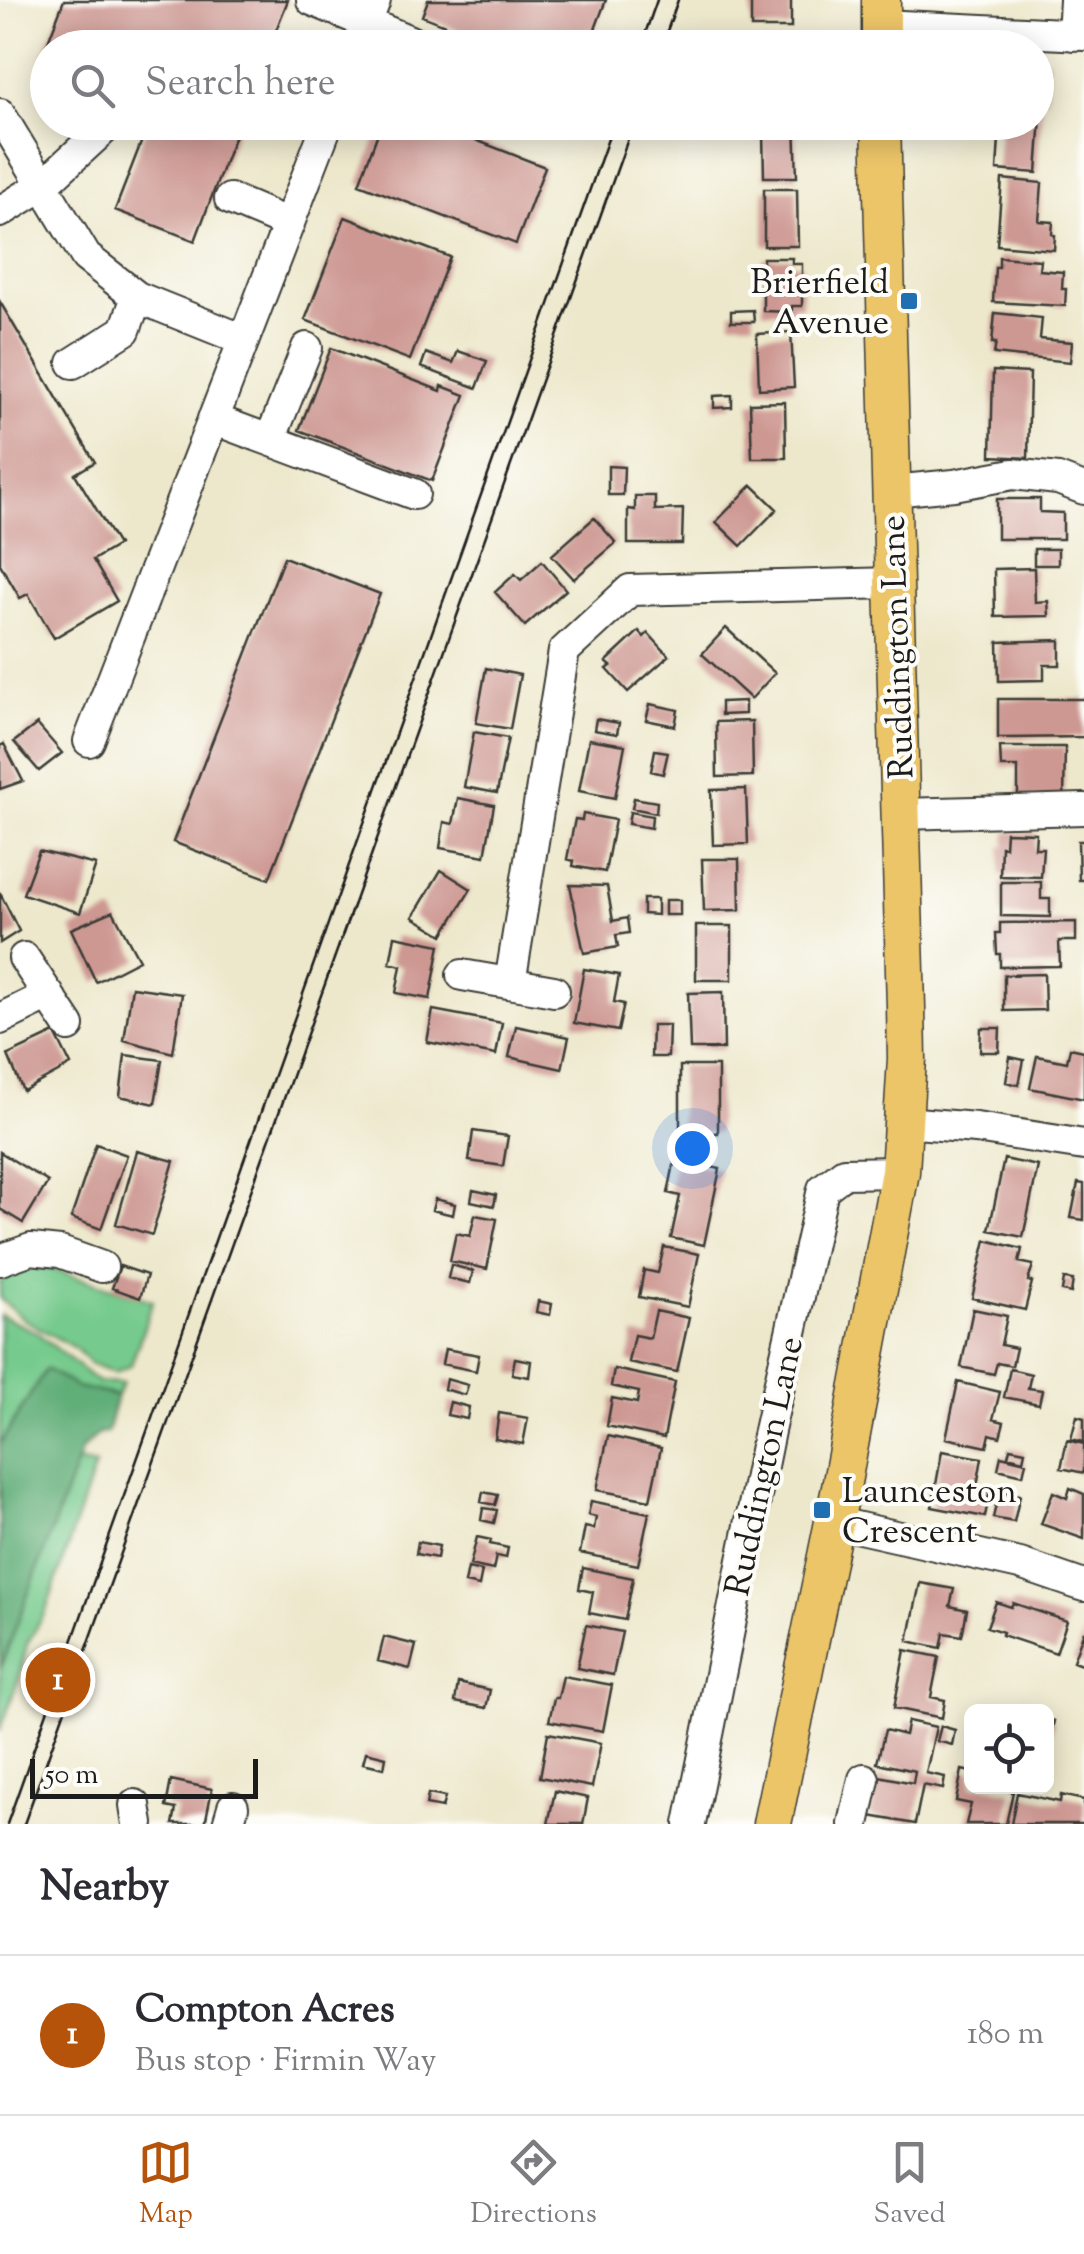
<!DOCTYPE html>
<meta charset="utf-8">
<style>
:root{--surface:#fff;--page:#f7f7f7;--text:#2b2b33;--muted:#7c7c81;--line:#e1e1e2;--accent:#b45309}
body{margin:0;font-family:"Sorts Mill Goudy",serif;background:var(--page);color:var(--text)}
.controls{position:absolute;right:30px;bottom:30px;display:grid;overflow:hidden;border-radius:15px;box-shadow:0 5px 25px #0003}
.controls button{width:90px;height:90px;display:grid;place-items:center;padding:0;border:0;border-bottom:2px solid var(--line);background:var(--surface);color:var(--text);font:50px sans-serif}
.scale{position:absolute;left:30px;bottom:25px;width:228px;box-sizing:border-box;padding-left:10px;border:5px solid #1c1c1c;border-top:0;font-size:28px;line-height:35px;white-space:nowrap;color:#1c1c1c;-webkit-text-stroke:8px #fdfcf7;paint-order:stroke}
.you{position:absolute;left:692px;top:1148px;width:35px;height:35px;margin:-25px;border:8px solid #fff;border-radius:50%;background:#1a73e8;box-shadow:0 0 0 15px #1a73e833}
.badge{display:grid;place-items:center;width:65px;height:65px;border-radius:50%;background:var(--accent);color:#fff;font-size:32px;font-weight:700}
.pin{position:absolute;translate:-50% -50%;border:5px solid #fff;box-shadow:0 2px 10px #0006}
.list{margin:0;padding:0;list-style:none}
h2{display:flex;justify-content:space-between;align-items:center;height:130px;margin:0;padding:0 40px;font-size:42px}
h2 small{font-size:32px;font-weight:400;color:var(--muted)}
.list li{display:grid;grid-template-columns:65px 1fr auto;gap:30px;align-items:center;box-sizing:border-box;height:160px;padding:0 40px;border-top:2px solid var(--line)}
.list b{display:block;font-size:38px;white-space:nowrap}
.list p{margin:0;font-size:32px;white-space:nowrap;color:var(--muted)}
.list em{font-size:32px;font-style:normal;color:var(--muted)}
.icon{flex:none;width:55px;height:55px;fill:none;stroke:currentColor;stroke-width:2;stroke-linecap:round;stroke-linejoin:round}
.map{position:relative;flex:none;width:1084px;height:1824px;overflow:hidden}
.search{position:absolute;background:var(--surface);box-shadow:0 5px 25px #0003;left:30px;right:30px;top:30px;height:110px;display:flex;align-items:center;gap:25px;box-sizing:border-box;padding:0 35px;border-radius:55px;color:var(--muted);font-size:38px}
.sheet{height:290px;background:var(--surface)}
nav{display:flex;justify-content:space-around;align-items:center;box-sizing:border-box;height:140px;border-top:2px solid var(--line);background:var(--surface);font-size:28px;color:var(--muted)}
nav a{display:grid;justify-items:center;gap:5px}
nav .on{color:var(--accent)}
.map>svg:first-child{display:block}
.green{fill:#76ca8d;stroke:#497354;stroke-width:2.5}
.forest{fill:#60ae78;stroke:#3e654a;stroke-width:2.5}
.building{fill:#cd9792}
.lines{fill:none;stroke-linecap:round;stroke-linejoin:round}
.minor-casing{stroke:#3b3b36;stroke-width:34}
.major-casing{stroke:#3b3b36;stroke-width:41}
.minor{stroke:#fff;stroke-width:30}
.major{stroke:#ecc569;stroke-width:38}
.tram{stroke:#1c1c1c;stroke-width:2.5}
.poi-dot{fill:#1f6fb2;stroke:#fdfcf7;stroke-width:4}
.labels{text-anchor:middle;stroke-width:8;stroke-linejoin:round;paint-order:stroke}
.poi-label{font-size:35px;fill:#1c1c1c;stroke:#fdfcf7;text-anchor:end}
.street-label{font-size:35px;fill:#1c1c1c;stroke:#fdfcf7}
</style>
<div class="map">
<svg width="1084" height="1824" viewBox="0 0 1084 1824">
<rect width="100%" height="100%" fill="#fdfcf7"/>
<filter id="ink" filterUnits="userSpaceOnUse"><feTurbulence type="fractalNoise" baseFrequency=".01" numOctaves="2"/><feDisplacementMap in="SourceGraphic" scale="20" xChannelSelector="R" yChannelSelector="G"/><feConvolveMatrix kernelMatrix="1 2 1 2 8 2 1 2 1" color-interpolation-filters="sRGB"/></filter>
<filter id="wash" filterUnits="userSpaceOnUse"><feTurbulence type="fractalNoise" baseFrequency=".0048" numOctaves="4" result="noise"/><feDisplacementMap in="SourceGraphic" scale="40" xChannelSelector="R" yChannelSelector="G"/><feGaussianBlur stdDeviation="2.25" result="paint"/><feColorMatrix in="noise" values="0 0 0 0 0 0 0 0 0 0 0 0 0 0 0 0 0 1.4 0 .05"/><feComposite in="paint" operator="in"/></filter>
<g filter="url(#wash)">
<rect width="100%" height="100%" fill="#ede8cc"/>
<path class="green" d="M 25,1266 L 52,1269 L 153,1301 L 131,1365 L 115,1373 L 89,1363 L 76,1349 L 25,1320 L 0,1299 L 0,1282 Z
M 0,1315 L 36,1332 L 98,1382 L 123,1383 L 117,1396 L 77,1387 L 46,1369 L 0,1444 Z
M 76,1462 L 95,1466 L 46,1611 L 27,1644 L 20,1675 L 0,1731 L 0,1670 Z"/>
<path class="forest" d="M 46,1369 L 77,1387 L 117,1396 L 107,1433 L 98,1434 L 82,1449 L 0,1670 L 0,1444 Z"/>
<g id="blocks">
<path class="building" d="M 64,0 L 288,0 L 269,48 L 48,48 L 48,65 L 40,62 Z
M 428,0 L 606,0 L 588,48 L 503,48 L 422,16 Z
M 751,0 L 791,0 L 791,28 L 751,28 Z
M 1036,60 L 1049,60 L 1046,100 L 1036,100 Z
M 1036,103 L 1042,103 L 1037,173 L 997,170 L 1000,122 L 1036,122 Z
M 149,122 L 240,122 L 195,241 L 115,210 Z
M 382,122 L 429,122 L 545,167 L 516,244 L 359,184 Z
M 750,122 L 795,122 L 797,177 L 764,177 L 763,134 L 751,134 L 749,132 Z
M 1002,179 L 1042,183 L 1039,221 L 1053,222 L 1052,234 L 1055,235 L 1054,250 L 997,245 Z
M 764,189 L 797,189 L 798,246 L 764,246 Z
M 345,217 L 450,257 L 410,360 L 305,320 Z
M 999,257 L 1040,260 L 1039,270 L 1063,272 L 1062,289 L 1066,289 L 1065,306 L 993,302 L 995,267 L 999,267 Z
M 763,258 L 792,258 L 792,264 L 802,264 L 802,306 L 792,306 L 792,312 L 763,311 Z
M 0,302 L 95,462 L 75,474 L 118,545 L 93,560 L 117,601 L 54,638 L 28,594 L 20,598 L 0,564 Z
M 753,310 L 754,322 L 731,322 L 731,311 Z
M 995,313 L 1042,318 L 1040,339 L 1072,342 L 1070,362 L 994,354 L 996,343 L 992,343 Z
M 791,332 L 794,387 L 759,389 L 757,334 Z
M 331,348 L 441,391 L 442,386 L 465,395 L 432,481 L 299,430 Z
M 458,351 L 487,361 L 477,388 L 421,367 L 426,353 L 453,363 Z
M 993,371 L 1030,373 L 1028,458 L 991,456 Z
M 732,395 L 732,407 L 714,408 L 714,396 Z
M 785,402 L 786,458 L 752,458 L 750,403 Z
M 608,466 L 624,467 L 623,495 L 608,495 Z
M 752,485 L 777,509 L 741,546 L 716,522 Z
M 635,496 L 655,496 L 655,510 L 683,509 L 682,544 L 628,544 L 628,509 L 635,510 Z
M 997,499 L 1040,499 L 1040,512 L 1063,513 L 1063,539 L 997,539 Z
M 594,518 L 616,543 L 574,579 L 552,555 Z
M 1034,549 L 1058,549 L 1058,565 L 1034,565 Z
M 284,557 L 380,594 L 269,879 L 173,842 Z
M 542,561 L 566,590 L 525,626 L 495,592 L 515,574 L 521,580 Z
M 1034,568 L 1035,602 L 1048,601 L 1049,616 L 995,617 L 994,569 Z
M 726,628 L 775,673 L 751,699 L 702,654 Z
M 639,631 L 644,637 L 648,633 L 669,656 L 628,692 L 607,669 L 611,666 L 606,662 Z
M 1060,640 L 1060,665 L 1044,665 L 1044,680 L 999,681 L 998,642 Z
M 486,668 L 520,675 L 510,729 L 476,723 Z
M 998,699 L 1084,699 L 1084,737 L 998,738 Z
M 745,701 L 745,714 L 721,715 L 721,702 Z
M 650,704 L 678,710 L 675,726 L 646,720 Z
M 596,719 L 619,723 L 617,734 L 594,730 Z
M 752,721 L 753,776 L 717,777 L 716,722 Z
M 37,724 L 62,753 L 39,771 L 14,742 Z
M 474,732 L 508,738 L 497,793 L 464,787 Z
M 589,739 L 625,745 L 615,798 L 579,791 Z
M 4,744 L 23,781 L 0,789 L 0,746 Z
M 1000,747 L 1065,747 L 1064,799 L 1018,798 L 1018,767 L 1001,767 Z
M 655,750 L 668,752 L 663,774 L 651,771 Z
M 746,789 L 748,844 L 713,845 L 711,790 Z
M 458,798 L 494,805 L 485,856 L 440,848 L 444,822 L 453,824 Z
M 634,798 L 657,802 L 656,813 L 632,808 Z
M 630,812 L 652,816 L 651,828 L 628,824 Z
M 583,814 L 615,820 L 605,872 L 573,866 L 574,861 L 567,859 L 575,819 L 582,820 Z
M 1006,832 L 1036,833 L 1035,848 L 1043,848 L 1041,877 L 1000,876 L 1001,846 L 1005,847 Z
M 1078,841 L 1084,841 L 1084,880 L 1079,880 Z
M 39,851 L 96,865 L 80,913 L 23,894 Z
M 702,859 L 739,859 L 740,910 L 704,911 Z
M 441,870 L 471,889 L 443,935 L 413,917 Z
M 1001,882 L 1041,882 L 1041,899 L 1050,899 L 1050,917 L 1001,916 Z
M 570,885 L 607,886 L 613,921 L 627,918 L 629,933 L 616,935 L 618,947 L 584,953 Z
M 0,893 L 19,931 L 0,943 Z
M 643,899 L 657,899 L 657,915 L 643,914 Z
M 665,900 L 680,900 L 680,915 L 665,915 Z
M 113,911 L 139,960 L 96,982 L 71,929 Z
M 1076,922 L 1076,941 L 1059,941 L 1060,966 L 1000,967 L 1000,954 L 997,954 L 996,933 L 1000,933 L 1000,923 Z
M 696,926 L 732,926 L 732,980 L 696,980 Z
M 395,936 L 440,945 L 430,999 L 396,993 L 401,966 L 390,963 Z
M 584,969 L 619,975 L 614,1002 L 624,1004 L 618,1031 L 574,1023 Z
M 1044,974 L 1045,1010 L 1004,1011 L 1004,975 Z
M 132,987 L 182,994 L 173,1053 L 124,1040 Z
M 723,992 L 724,1049 L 690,1049 L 688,993 Z
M 433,1010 L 502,1023 L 496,1055 L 427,1042 Z
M 652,1025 L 669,1025 L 668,1057 L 651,1057 Z
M 516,1026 L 569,1037 L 562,1069 L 509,1057 Z
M 981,1028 L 1000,1028 L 999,1052 L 980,1052 Z
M 55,1033 L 71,1065 L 23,1091 L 8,1055 Z
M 1070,1048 L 1084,1051 L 1084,1099 L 1030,1088 L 1037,1056 L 1067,1062 Z
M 125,1055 L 162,1060 L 155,1104 L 120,1096 Z
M 1010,1057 L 1024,1060 L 1019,1085 L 1006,1082 Z
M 680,1066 L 718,1066 L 718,1133 L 680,1133 Z
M 473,1131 L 508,1136 L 503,1166 L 469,1161 Z
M 96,1144 L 127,1155 L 101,1229 L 71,1218 Z
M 137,1151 L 174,1161 L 152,1235 L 116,1224 Z
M 0,1152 L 48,1182 L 23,1223 L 0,1209 Z
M 675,1159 L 720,1169 L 704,1245 L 671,1238 L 680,1196 L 668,1193 Z
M 1004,1159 L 1038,1166 L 1023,1237 L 989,1230 Z
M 1078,1183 L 1084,1184 L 1084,1220 L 1071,1218 Z
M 473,1190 L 496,1195 L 494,1206 L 471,1201 Z
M 435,1199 L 455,1204 L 453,1215 L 432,1210 Z
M 475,1215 L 497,1219 L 487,1269 L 450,1261 L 456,1233 L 470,1236 Z
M 986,1240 L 1022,1249 L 1019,1262 L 1033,1265 L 1028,1281 L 1032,1282 L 1025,1310 L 972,1298 Z
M 664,1247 L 699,1254 L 688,1307 L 639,1297 L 644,1270 L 658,1273 Z
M 451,1265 L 473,1271 L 470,1283 L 448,1278 Z
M 120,1266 L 147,1275 L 140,1298 L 112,1288 Z
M 1064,1279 L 1073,1280 L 1071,1293 L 1062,1291 Z
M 538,1301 L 552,1304 L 550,1315 L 536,1312 Z
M 973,1309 L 1007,1316 L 1001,1345 L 1016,1348 L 1012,1366 L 997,1363 L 994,1374 L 961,1367 Z
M 656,1311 L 689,1318 L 677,1372 L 628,1362 L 634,1335 L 650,1338 Z
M 445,1349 L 479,1355 L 476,1371 L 442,1364 Z
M 515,1358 L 531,1361 L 529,1377 L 512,1374 Z
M 614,1369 L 675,1382 L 664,1438 L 607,1426 L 612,1398 L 637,1403 L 639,1392 L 611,1386 Z
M 1010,1369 L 1031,1374 L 1028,1388 L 1042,1390 L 1039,1404 L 1004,1397 Z
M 446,1379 L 468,1385 L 465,1395 L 444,1389 Z
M 958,1382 L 1000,1392 L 993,1419 L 1004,1422 L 1000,1437 L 990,1434 L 987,1447 L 946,1438 Z
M 450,1402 L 469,1407 L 467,1419 L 447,1415 Z
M 499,1413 L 528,1418 L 523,1444 L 495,1439 Z
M 1077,1416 L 1084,1418 L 1084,1442 L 1071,1439 Z
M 608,1436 L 661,1448 L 650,1500 L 597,1490 Z
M 1067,1440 L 1084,1444 L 1084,1473 L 1061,1468 Z
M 1010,1448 L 1025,1451 L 1023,1460 L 1008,1456 Z
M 942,1451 L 982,1458 L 977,1486 L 990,1489 L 985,1517 L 932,1507 Z
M 1001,1456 L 1026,1462 L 1023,1475 L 998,1469 Z
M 1070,1488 L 1084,1494 L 1084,1539 L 1041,1524 L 1053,1492 L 1067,1498 Z
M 999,1491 L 1020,1495 L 1014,1522 L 993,1518 Z
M 483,1492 L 498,1495 L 495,1505 L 481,1502 Z
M 591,1501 L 649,1513 L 638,1565 L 580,1553 L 585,1527 L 594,1529 L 596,1517 L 588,1515 Z
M 483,1508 L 497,1510 L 494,1523 L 481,1520 Z
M 477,1537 L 491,1540 L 490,1544 L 508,1548 L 506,1558 L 496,1556 L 493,1570 L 470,1565 Z
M 418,1542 L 439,1546 L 437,1558 L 416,1554 Z
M 468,1568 L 482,1571 L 479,1586 L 465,1583 Z
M 583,1568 L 633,1578 L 625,1620 L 589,1613 L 593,1592 L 579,1589 Z
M 920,1583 L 954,1589 L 950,1606 L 967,1610 L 962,1636 L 944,1633 L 941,1648 L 908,1641 Z
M 996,1602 L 1011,1607 L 1013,1603 L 1067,1621 L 1056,1653 L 1002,1635 L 1003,1632 L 987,1627 Z
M 586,1625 L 622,1632 L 613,1675 L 577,1668 Z
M 1084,1631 L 1084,1665 L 1073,1661 Z
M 384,1637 L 416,1645 L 410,1669 L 378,1661 Z
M 905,1650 L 939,1657 L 931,1697 L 945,1700 L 942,1718 L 894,1708 Z
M 563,1676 L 612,1685 L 603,1731 L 549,1721 L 554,1698 L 558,1698 Z
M 458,1683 L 490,1690 L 486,1708 L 455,1702 Z
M 1046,1719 L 1054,1721 L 1048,1747 L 1046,1747 Z
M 908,1721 L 936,1727 L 926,1773 L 945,1777 L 943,1789 L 923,1785 L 915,1824 L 870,1816 L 879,1776 L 913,1783 L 915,1771 L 877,1763 L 885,1730 L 905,1735 Z
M 941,1726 L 955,1730 L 952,1745 L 937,1741 Z
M 548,1733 L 601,1743 L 592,1787 L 540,1777 Z
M 366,1752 L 386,1757 L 384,1768 L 363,1763 Z
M 962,1770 L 971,1772 L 972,1786 L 986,1786 L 1013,1792 L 1006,1824 L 966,1824 L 971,1804 L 956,1801 Z
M 171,1780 L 212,1789 L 205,1824 L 173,1824 L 176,1809 L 166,1807 Z
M 555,1791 L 588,1798 L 583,1824 L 548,1824 Z
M 1017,1793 L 1060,1802 L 1061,1795 L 1084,1800 L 1084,1824 L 1011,1824 Z
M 428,1794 L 445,1797 L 442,1808 L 426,1805 Z"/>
</g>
</g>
<g filter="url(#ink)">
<use href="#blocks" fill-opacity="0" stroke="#3b3b36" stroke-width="2.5"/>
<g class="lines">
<g class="minor-casing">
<path id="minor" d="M 312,0 L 417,44
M 881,25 L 1084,35
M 1073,35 L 1075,0
M 357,48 L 375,0
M 0,114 L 86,257 L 137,297 L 244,340
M 230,199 L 289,224
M 0,212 L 43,185 L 106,127
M 73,363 L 125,330 L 137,297
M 213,419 L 414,494
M 270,440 L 307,348
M 892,491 L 954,485 L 1013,474 L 1058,479 L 1084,489
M 89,741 L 328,122
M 901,814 L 1084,809
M 24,958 L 69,1026
M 462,975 L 554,991
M 510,983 L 564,651 L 630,590 L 894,583
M 0,1019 L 49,995
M 904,1122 L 976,1128 L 1084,1145
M 0,1260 L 31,1249 L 60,1252 L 102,1267
M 833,1522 L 1020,1564 L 1084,1586
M 135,1805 L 138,1824
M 228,1824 L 233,1807
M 690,1824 L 769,1431 L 823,1189 L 844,1173 L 900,1172
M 854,1824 L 864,1779"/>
</g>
<g class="major-casing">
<path id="major" d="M 881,48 L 881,0
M 772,1824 L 840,1493 L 900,1172 L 907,1059 L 906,1007 L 881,122"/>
</g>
<use href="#minor" class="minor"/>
<use href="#major" class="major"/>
<path class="tram" d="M 640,48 L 657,0
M 661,48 L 678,0
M 7,1824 L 614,122
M 24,1824 L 634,122"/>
</g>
</g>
<g class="poi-dot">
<rect x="899" y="291" width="20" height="20" rx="5"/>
<rect x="812" y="1500" width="20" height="20" rx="5"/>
</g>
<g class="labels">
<g class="poi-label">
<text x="889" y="293">Brierfield<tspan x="889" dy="40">Avenue</tspan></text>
<text x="842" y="1502" text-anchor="start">Launceston<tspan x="842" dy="40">Crescent</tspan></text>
</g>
<g class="street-label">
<text transform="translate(896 647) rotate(-92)" y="12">Ruddington Lane</text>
<text transform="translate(763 1466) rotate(-78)" y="12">Ruddington Lane</text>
</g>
</g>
</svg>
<div class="controls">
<button><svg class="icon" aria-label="locate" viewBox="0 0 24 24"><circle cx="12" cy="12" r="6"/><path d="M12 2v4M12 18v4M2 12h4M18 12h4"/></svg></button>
</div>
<div class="scale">50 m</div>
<div class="you"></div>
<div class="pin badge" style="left:58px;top:1680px">1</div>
<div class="search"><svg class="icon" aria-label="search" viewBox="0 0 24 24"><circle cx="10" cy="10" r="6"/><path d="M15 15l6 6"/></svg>Search here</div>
</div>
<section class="sheet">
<h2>Nearby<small></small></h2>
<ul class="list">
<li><span class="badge">1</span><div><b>Compton Acres</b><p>Bus stop · Firmin Way</p></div><em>180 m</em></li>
</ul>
</section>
<nav>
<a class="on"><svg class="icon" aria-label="map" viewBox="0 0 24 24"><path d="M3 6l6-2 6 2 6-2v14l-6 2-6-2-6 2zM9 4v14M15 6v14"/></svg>Map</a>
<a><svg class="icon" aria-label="directions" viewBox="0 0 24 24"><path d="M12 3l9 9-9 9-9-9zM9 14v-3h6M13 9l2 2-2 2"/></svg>Directions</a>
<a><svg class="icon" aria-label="saved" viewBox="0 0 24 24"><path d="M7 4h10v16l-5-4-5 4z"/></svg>Saved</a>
</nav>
